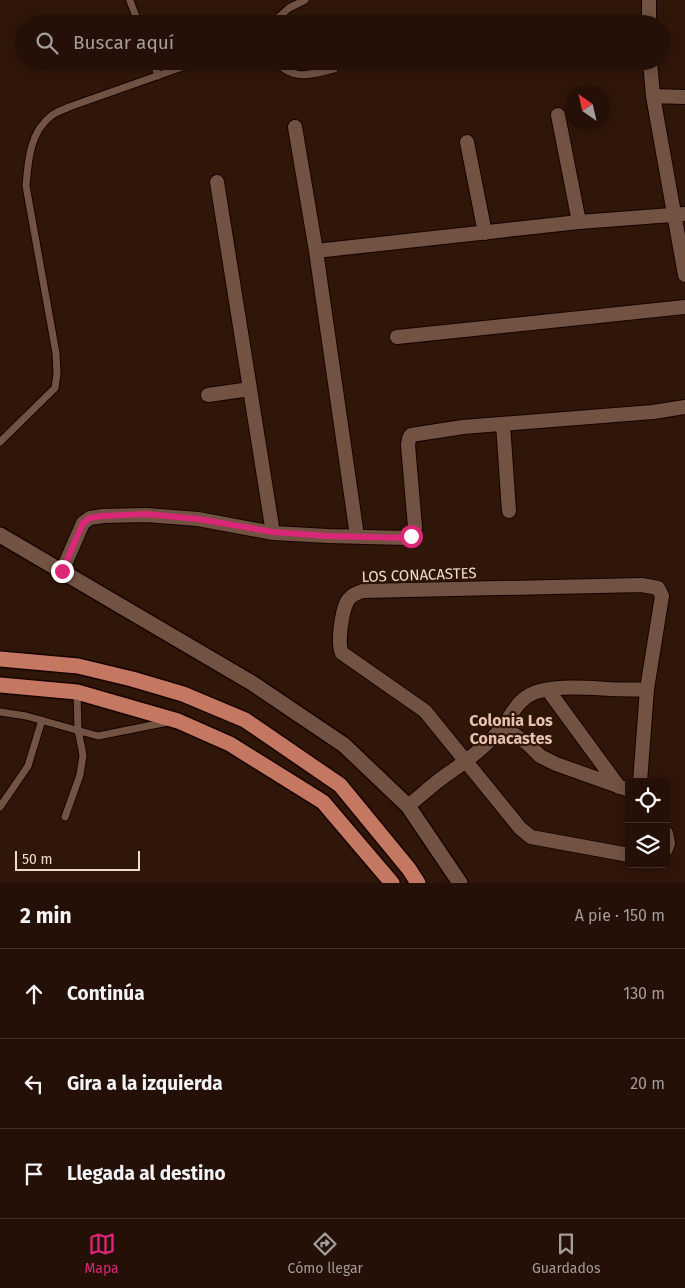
<!DOCTYPE html>
<html lang="es">
<meta charset="utf-8">
<style>
:root{--surface:#241006;--page:#301e14;--text:#f1f3f6;--muted:#a39d9b;--line:#413028;--accent:#db2777}
body{margin:0;font-family:"Fira Sans",sans-serif;background:var(--page);color:var(--text)}
.controls{position:absolute;right:15px;bottom:15px;display:grid;overflow:hidden;border-radius:5px;box-shadow:0 2px 12px #0003}
.controls button{width:45px;height:45px;display:grid;place-items:center;padding:0;border:0;border-bottom:1px solid var(--line);background:var(--surface);color:var(--text);font:25px sans-serif}
.compass{position:absolute;left:565px;top:85px;width:45px;height:45px;border-radius:50%;background:var(--surface);box-shadow:0 2px 12px #0003;rotate:326deg}
.scale{position:absolute;left:15px;bottom:12px;width:125px;box-sizing:border-box;padding-left:5px;border:2px solid #eddad1;border-top:0;font-size:14px;line-height:18px;white-space:nowrap;color:#eddad1;-webkit-text-stroke:4px #301608;paint-order:stroke}
.stop{position:absolute;width:15px;height:15px;margin:-11px;border:4px solid #db2777;border-radius:50%;background:#fff}
.stop.end{background:#db2777;border-color:#fff;box-shadow:0 1px 5px #0008}
.list{margin:0;padding:0;list-style:none}
h2{display:flex;justify-content:space-between;align-items:center;height:65px;margin:0;padding:0 20px;font-size:21px}
h2 small{font-size:16px;font-weight:400;color:var(--muted)}
.list li{display:grid;grid-template-columns:32px 1fr auto;gap:15px;align-items:center;box-sizing:border-box;height:90px;padding:0 20px;border-top:1px solid var(--line)}
.list b{display:block;font-size:19px;white-space:nowrap}
.list em{font-size:16px;font-style:normal;color:var(--muted)}
.icon{flex:none;width:28px;height:28px;fill:none;stroke:currentColor;stroke-width:2;stroke-linecap:round;stroke-linejoin:round}
.map{position:relative;flex:none;width:685px;height:883px;overflow:hidden}
.search{position:absolute;background:var(--surface);box-shadow:0 2px 12px #0003;left:15px;right:15px;top:15px;height:55px;display:flex;align-items:center;gap:12px;box-sizing:border-box;padding:0 18px;border-radius:28px;color:var(--muted);font-size:19px}
.sheet{height:335px;background:var(--surface)}
nav{display:flex;justify-content:space-around;align-items:center;box-sizing:border-box;height:70px;border-top:1px solid var(--line);background:var(--surface);font-size:14px;color:var(--muted)}
nav a{display:grid;justify-items:center;gap:2px}
nav .on{color:var(--accent)}
.map>svg:first-child{display:block}
.lines{fill:none;stroke-linecap:round;stroke-linejoin:round}
.service-casing{stroke:#170200;stroke-width:9}
.minor-casing{stroke:#170200;stroke-width:16}
.secondary-casing{stroke:#170200;stroke-width:18}
.trunk-casing{stroke:#170200;stroke-width:18}
.service{stroke:#725343;stroke-width:7}
.minor{stroke:#725343;stroke-width:14}
.secondary{stroke:#725343;stroke-width:15}
.trunk{stroke:#c47862;stroke-width:15}
.route{stroke:#db2777;stroke-width:6}
.labels{text-anchor:middle;stroke-width:4.5;stroke-linejoin:round;paint-order:stroke}
.street-label{font-size:15px;fill:#eddad1;stroke:#301608}
.neighbourhood-label{font-size:16px;font-weight:bold;fill:#e5c0ae;stroke:#301608}
</style>
<div class="map">
<svg width="685" height="883" viewBox="0 0 685 883">
<rect width="100%" height="100%" fill="#301608"/>
<g class="lines">
<g class="service-casing">
<path id="service" d="M 130,1 L 139,24
M 271,24 L 289,8 L 305,0
M 153,61 L 158,76
M 275,61 C 294,81 309,75 334,69
M 0,442 L 55,388 L 57,374 L 56,353 L 26,186 C 28,161 30,132 51,116 C 56,112 63,110 69,107 L 199,61
M 0,712 L 26,716 L 98,736 L 168,722
M 0,807 L 28,766 L 42,720
M 65,817 L 80,775 L 83,755 L 78,730 L 77,692"/>
</g>
<g class="minor-casing">
<path id="minor" d="M 649,0 L 649,24
M 650,61 L 653,96 L 685,275
M 653,96 L 685,97
M 558,115 L 579,222
M 295,127 L 316,251 L 357,536
M 467,142 L 485,233
M 217,182 L 273,533
M 316,251 L 579,222 L 685,214
M 397,337 L 685,307
M 208,395 L 250,389
M 503,424 L 509,511
M 62,571 L 83,523 L 90,518 L 103,516 L 146,515 L 198,519 L 273,533 L 328,536 L 406,538 L 414,532 L 415,527 L 408,445 L 409,439 L 411,435 L 463,427 L 653,412 L 685,407
M 548,690 L 619,787
M 500,730 L 515,735 L 528,744 L 540,756 L 556,764 L 629,790
M 408,806 C 418,798 428,789 438,781 C 460,765 485,749 502,727 C 514,712 519,696 540,691 C 575,683 612,692 647,689
M 666,833 L 668,843 L 666,849
M 629,855 L 531,837 L 520,828 L 425,711 L 342,653 C 337,644 342,606 349,599 C 353,594 357,593 363,591 L 642,585 L 658,588 L 662,596 L 647,689 L 640,782"/>
</g>
<g class="secondary-casing">
<path id="secondary" d="M 0,535 L 252,683 L 344,745 L 408,806 L 460,883"/>
</g>
<g class="trunk-casing">
<path id="trunk" d="M 0,659 L 78,666 L 132,679 L 183,694 L 245,720 L 340,785 L 409,869 L 418,883
M 0,685 L 77,692 L 178,721 L 230,744 L 323,802 L 392,883"/>
</g>
<use href="#service" class="service"/>
<use href="#minor" class="minor"/>
<use href="#secondary" class="secondary"/>
<use href="#trunk" class="trunk"/>
</g>
<g class="lines">
<path class="route" d="M 62,571 L 83,523 L 90,518 L 103,516 L 146,514 L 198,519 L 273,532 L 328,536 L 406,538 L 411,536"/>
</g>
<g class="labels">
<g class="street-label">
<text transform="translate(419 575) rotate(-2)" y="5">LOS CONACASTES</text>
</g>
<g class="neighbourhood-label">
<text x="511" y="726">Colonia Los<tspan x="511" dy="18">Conacastes</tspan></text>
</g>
</g>
</svg>
<div class="controls">
<button><svg class="icon" aria-label="locate" viewBox="0 0 24 24"><circle cx="12" cy="12" r="6"/><path d="M12 2v4M12 18v4M2 12h4M18 12h4"/></svg></button>
<button><svg class="icon" aria-label="layers" viewBox="0 0 24 24"><path d="M12 4l9 5-9 5-9-5zM3 14l9 5 9-5"/></svg></button>
</div>
<svg class="compass" viewBox="-18 -18 36 36"><path d="M0-13l5 13h-10z" fill="#e53935"/><path d="M0 13l5-13h-10z" fill="#a39d9b"/></svg>
<div class="scale">50 m</div>
<div class="stop" style="left:411px;top:536px"></div>
<div class="stop end" style="left:62px;top:571px"></div>
<div class="search"><svg class="icon" aria-label="search" viewBox="0 0 24 24"><circle cx="10" cy="10" r="6"/><path d="M15 15l6 6"/></svg>Buscar aquí</div>
</div>
<section class="sheet">
<h2>2 min<small>A pie · 150 m</small></h2>
<ul class="list">
<li><svg class="icon" aria-label="ahead" viewBox="0 0 24 24"><path d="M12 20V5M6 11l6-6 6 6"/></svg><div><b>Continúa</b></div><em>130 m</em></li>
<li><svg class="icon" aria-label="left" viewBox="0 0 24 24"><path d="M17 20v-9H6M10 6l-5 5 5 5"/></svg><div><b>Gira a la izquierda</b></div><em>20 m</em></li>
<li><svg class="icon" aria-label="arrive" viewBox="0 0 24 24"><path d="M6 21V4h12l-3 4 3 4H6"/></svg><div><b>Llegada al destino</b></div></li>
</ul>
</section>
<nav>
<a class="on"><svg class="icon" aria-label="map" viewBox="0 0 24 24"><path d="M3 6l6-2 6 2 6-2v14l-6 2-6-2-6 2zM9 4v14M15 6v14"/></svg>Mapa</a>
<a><svg class="icon" aria-label="directions" viewBox="0 0 24 24"><path d="M12 3l9 9-9 9-9-9zM9 14v-3h6M13 9l2 2-2 2"/></svg>Cómo llegar</a>
<a><svg class="icon" aria-label="saved" viewBox="0 0 24 24"><path d="M7 4h10v16l-5-4-5 4z"/></svg>Guardados</a>
</nav>
